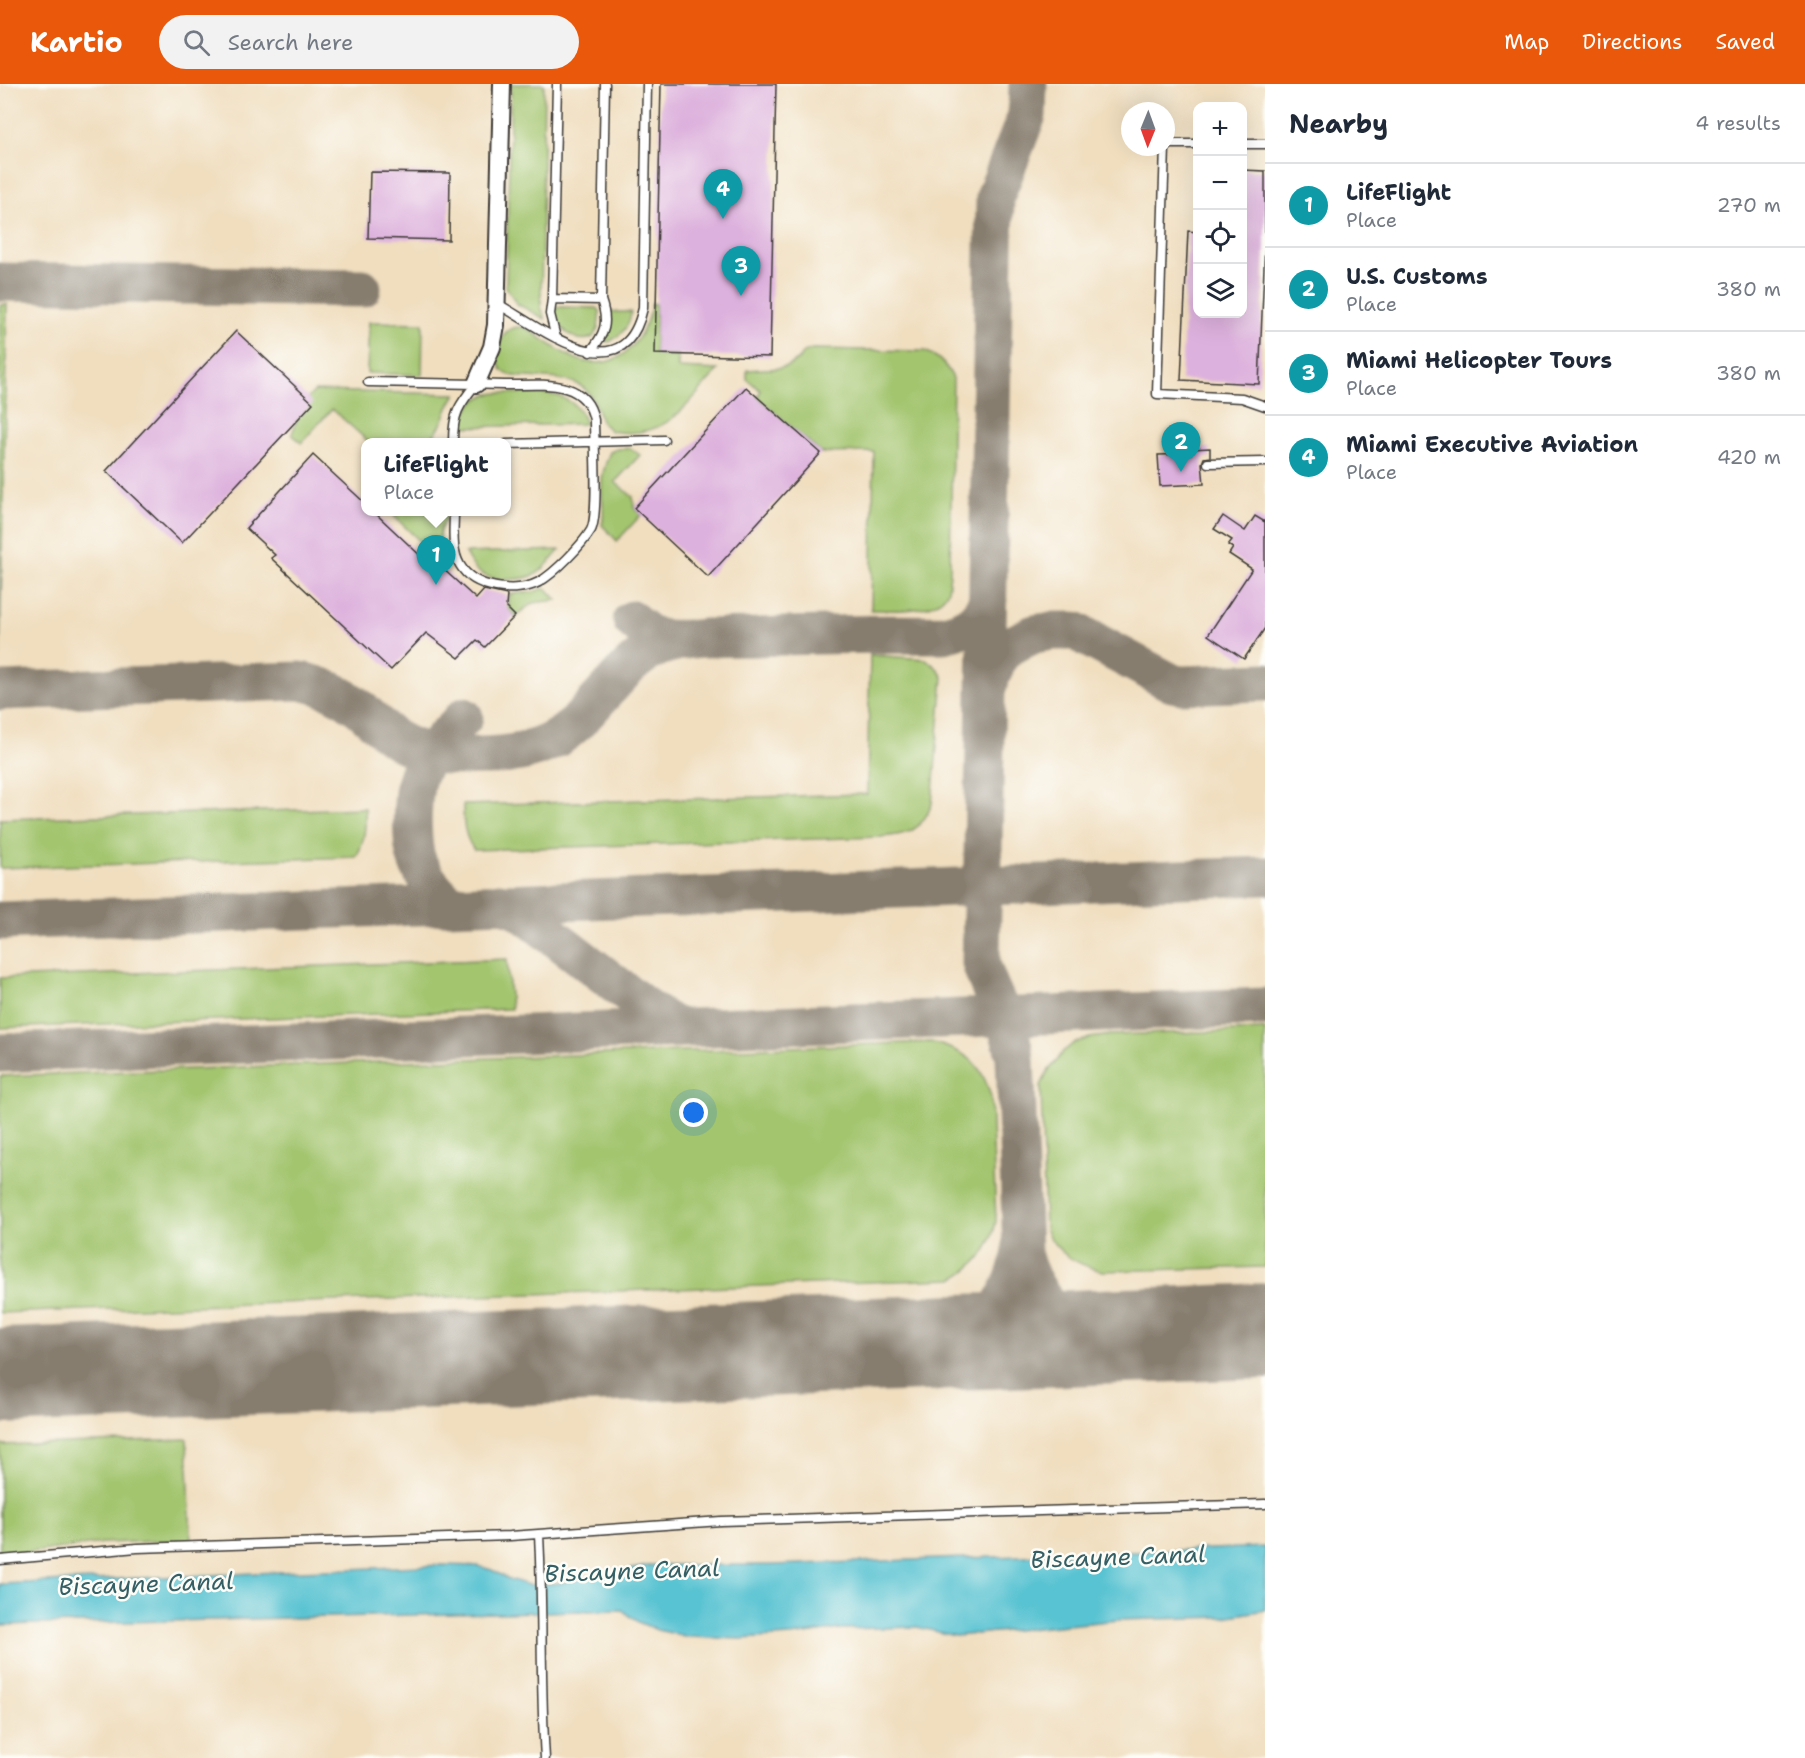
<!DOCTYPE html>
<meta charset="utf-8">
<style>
:root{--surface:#fff;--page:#f2f2f3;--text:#1f2937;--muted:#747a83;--line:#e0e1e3;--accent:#ea580c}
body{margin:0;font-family:"Shantell Sans",sans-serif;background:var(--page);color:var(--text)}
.controls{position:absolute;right:18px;top:18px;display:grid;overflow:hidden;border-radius:12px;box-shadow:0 6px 24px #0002}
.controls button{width:54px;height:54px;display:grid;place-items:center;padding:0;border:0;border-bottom:2px solid var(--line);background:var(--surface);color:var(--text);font:30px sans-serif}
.compass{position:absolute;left:1121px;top:18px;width:54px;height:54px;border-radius:50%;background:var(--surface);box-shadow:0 6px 24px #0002;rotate:181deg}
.you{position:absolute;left:694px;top:1029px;width:21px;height:21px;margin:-15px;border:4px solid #fff;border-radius:50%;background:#1a73e8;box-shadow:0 0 0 9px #1a73e833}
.badge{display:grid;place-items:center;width:39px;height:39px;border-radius:50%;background:var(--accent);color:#fff;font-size:20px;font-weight:700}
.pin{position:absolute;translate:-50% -50px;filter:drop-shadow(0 2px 3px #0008)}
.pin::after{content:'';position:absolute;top:32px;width:21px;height:18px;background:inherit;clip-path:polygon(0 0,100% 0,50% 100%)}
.popup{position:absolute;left:361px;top:354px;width:150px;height:78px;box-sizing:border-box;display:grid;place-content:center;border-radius:12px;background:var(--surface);filter:drop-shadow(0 2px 4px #0005);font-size:20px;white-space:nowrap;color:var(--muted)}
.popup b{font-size:22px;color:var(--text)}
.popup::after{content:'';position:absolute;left:50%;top:100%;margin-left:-12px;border:12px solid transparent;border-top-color:var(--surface)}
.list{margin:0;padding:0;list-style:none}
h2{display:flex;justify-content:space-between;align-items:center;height:78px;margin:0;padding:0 24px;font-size:26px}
h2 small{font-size:20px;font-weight:400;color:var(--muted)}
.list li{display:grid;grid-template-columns:39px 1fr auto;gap:18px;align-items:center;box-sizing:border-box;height:84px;padding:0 24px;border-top:2px solid var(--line)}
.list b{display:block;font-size:22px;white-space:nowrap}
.list p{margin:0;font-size:20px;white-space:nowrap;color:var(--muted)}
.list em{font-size:20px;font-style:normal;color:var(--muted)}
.icon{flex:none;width:33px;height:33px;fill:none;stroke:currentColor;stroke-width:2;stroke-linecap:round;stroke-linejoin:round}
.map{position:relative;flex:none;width:1265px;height:1674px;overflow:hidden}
header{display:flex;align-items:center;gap:36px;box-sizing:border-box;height:84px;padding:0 30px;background:var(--accent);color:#fff}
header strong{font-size:28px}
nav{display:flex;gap:33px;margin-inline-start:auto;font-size:21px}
.search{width:420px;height:54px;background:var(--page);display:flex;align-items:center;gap:15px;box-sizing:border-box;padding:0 21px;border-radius:33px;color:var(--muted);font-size:22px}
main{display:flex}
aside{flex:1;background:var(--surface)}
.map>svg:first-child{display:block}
.green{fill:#a3c56e;stroke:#607045;stroke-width:1.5}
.water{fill:#58c3d2;stroke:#3a7077;stroke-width:1.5}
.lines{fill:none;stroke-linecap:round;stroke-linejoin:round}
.taxiway{stroke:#867d6e;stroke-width:39}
.runway{stroke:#867d6e;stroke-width:96}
.building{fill:#ddb1dd}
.lane-casing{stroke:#3c3934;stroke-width:11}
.street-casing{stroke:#3c3934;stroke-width:20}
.lane{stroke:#fff;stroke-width:8}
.street{stroke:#fff;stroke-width:16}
.labels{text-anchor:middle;stroke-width:5;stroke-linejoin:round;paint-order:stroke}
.water-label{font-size:24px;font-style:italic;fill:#345f65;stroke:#fdfcf7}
</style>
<header>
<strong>Kartio</strong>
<div class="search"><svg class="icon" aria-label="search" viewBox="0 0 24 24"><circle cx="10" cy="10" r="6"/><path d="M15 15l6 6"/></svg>Search here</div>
<nav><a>Map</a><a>Directions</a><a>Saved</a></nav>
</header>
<main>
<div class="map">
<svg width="1265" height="1674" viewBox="0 0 1265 1674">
<rect width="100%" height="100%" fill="#fdfcf7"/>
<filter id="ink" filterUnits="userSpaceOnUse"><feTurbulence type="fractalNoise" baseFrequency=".0167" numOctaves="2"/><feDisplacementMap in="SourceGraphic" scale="12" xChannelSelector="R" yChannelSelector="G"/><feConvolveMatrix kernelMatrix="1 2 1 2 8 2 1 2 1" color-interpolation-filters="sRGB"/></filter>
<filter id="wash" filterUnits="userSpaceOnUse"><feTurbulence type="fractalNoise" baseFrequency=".008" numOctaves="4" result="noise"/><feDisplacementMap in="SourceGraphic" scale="24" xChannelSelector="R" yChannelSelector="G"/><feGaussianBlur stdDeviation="1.35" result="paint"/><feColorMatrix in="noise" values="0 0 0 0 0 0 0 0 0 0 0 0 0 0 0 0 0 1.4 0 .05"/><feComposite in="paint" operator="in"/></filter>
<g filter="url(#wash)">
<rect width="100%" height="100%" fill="#f0debf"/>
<path class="green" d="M 511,0 L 544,0 L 541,223 L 545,235 L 517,220 L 506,203 Z
M 652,219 L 656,220 L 655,270 L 678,271 L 678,284 L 718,286 C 685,322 667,357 611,347 C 608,344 603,341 601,337 C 599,334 599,328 597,324 C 594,314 586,304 577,300 C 557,290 514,297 504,288 C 491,277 498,236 526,244 C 543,255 563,271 582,277 C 623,287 645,253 652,219 Z
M 7,220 L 0,571 L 0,221 Z
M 558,223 L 597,224 L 600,227 L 598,244 L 593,253 C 577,262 556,244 555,227 Z
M 610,228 L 631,228 C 630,243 621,251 609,258 L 605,257 L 608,250 Z
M 369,238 L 423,239 L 422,291 L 367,289 Z
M 812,265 L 924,267 C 937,271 947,282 953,294 L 950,491 C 949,495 949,501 948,506 C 940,530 892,526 871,526 L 874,368 L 821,369 L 757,313 L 761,307 L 747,295 L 747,286 C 770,283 790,290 804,268 Z
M 315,307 L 456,310 C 443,328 446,340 428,357 L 369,358 L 332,325 L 301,359 L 292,350 C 298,333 301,318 315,307 Z
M 498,309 C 530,310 574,301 586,340 L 463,343 C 464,323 476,310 498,309 Z
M 630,364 L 640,371 L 615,398 L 633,413 L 634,424 L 641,431 L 617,457 L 602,441 C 605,430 603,422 602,411 C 600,396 604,382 610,368 L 617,365 Z
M 399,428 L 447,428 C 447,436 442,440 440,447 C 438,455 442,461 439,469 L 432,469 L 394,432 Z
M 560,466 C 552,474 545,485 536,490 C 524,497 496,497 484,491 C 475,487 470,478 465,469 Z
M 542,505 L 547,505 L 557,516 L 533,519 L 515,532 L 508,525 L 510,510 L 533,508 Z
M 870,571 L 926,575 L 937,584 L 943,593 L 932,720 C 921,748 907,751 880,753 L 474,766 C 464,752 463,738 463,721 L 867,710 Z
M 365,724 C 366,742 365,758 356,773 L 0,784 L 0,735 Z
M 507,875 L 511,925 L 0,944 L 0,894 Z
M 1265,946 L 1265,1183 L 1102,1187 C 1076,1180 1057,1170 1045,1145 L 1041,1002 L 1046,990 L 1064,967 L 1074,959 L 1090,954 L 1111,951 Z
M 931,958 C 967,968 981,977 991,1013 L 996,1137 C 991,1165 978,1181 953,1195 L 0,1229 L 0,992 Z
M 187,1355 L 191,1456 L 103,1459 L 0,1472 L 0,1361 Z"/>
<path class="water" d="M 1265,1463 L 1265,1526 L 1224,1533 L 1118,1536 L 955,1552 L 917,1543 L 841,1545 L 791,1552 L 740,1555 L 689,1553 L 657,1546 L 638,1538 L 622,1526 L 0,1541 L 0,1500 L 444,1481 L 478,1482 L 492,1486 L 507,1494 L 528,1501 L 559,1499 L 652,1481 L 771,1481 Z"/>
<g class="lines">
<path class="taxiway" d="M 0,198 L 362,204
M 632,536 C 653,556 660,556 688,555
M 987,603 L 998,574 L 1008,563 L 1034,550 L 1053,547 L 1075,547 L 1172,599 L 1181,601 L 1265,598
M 0,607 L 300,597 C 322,601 340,609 358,623 C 371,633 382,646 396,655 C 416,668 441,672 465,672 C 503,673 543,669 572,643 C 586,631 597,616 610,603 C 625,586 638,572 659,563 C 689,551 725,554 758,553 C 820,550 882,550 944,550 C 966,545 979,537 988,516
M 499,818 L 519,826 L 652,928 L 671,940 L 682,944
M 450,820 C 437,808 423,794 417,776 C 410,759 411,701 420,686 C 430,666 449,649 464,633
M 0,837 L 1265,792
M 0,969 L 1265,923
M 1022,1169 C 1033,1214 1059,1235 1100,1253
M 940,1259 C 991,1241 1009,1221 1022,1169 L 1015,973 C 1009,936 991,913 981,879 L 995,113 L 1027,31 L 1028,0"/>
<path class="runway" d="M 0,1292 L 1265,1247"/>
</g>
<g id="blocks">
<path class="building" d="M 661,0 L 776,0 L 770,273 L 655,270 Z
M 1242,86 L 1265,87 L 1265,160 L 1259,300 L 1181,296 L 1188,147 L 1197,148 L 1197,230 L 1242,230 Z
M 370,88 L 450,89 L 449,156 L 368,154 Z
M 236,247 L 313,319 L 182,459 L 106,387 Z
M 746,303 L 821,369 L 708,493 L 634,424 Z
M 1210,364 L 1210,373 L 1204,374 L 1202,379 L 1204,400 L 1160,402 L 1158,371 L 1191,370 L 1191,365 Z
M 313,371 L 366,420 L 366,428 L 374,428 L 426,477 L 430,473 L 476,515 L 484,506 L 507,511 L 506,523 L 515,532 L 485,563 L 477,556 L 459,574 L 426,549 L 391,586 L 271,474 L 275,471 L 246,444 Z
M 1223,432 L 1245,447 L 1255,432 L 1265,438 L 1265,544 L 1244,575 L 1208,551 L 1252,485 L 1229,470 L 1233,464 L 1228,461 L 1232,456 L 1214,445 Z"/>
</g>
</g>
<g filter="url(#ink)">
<use href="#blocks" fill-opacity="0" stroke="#3c3934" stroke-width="1.5"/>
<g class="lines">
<g class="lane-casing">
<path id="lane" d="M 1166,60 L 1198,60
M 1242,60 L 1265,60
M 1165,63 L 1157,310 L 1242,314 L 1265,322
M 552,215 L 601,216
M 498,220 C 542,245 624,311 643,224 L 647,0
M 556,254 L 550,230 L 552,215 L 557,0
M 590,268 C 605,250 609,239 601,216 L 605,0
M 368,298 L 476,300
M 453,358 C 453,330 458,322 476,300 C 490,301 504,301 518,301 C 549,300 587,298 594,336 C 594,359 599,430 591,446 C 582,461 555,489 539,498 C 516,510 474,505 460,481 C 451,466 454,445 454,428
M 506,360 L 664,356
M 1208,379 L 1265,378
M 539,1451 C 543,1525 540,1600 545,1674
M 0,1476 L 137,1464 L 510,1452 L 721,1437 L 1265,1420"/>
</g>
<g class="street-casing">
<path id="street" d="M 476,300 L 492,263 L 496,241 L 502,0"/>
</g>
<use href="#lane" class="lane"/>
<use href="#street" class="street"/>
</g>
</g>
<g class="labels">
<g class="water-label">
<text transform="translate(1118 1473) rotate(-2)" y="8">Biscayne Canal</text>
<text transform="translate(632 1487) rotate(-2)" y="8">Biscayne Canal</text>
<text transform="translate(146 1500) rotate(-2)" y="8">Biscayne Canal</text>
</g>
</g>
</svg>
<div class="controls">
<button>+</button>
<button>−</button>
<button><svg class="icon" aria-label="locate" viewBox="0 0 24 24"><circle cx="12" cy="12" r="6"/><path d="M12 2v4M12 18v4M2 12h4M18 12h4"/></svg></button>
<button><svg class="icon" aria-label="layers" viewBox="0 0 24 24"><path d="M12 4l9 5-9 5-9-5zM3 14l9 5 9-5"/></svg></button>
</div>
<svg class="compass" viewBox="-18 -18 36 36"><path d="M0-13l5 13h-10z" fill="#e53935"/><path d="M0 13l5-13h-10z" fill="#747a83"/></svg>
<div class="you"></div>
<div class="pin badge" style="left:436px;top:501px;background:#0f9aa8">1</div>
<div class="popup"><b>LifeFlight</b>Place</div>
<div class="pin badge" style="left:1181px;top:388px;background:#0f9aa8">2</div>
<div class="pin badge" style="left:741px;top:212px;background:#0f9aa8">3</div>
<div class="pin badge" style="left:723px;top:135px;background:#0f9aa8">4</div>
</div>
<aside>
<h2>Nearby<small>4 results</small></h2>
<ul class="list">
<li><span class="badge" style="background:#0f9aa8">1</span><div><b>LifeFlight</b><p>Place</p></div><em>270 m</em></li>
<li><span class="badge" style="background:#0f9aa8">2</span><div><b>U.S. Customs</b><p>Place</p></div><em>380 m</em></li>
<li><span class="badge" style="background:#0f9aa8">3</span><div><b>Miami Helicopter Tours</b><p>Place</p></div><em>380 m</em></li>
<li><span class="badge" style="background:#0f9aa8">4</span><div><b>Miami Executive Aviation</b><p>Place</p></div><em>420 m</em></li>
</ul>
</aside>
</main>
